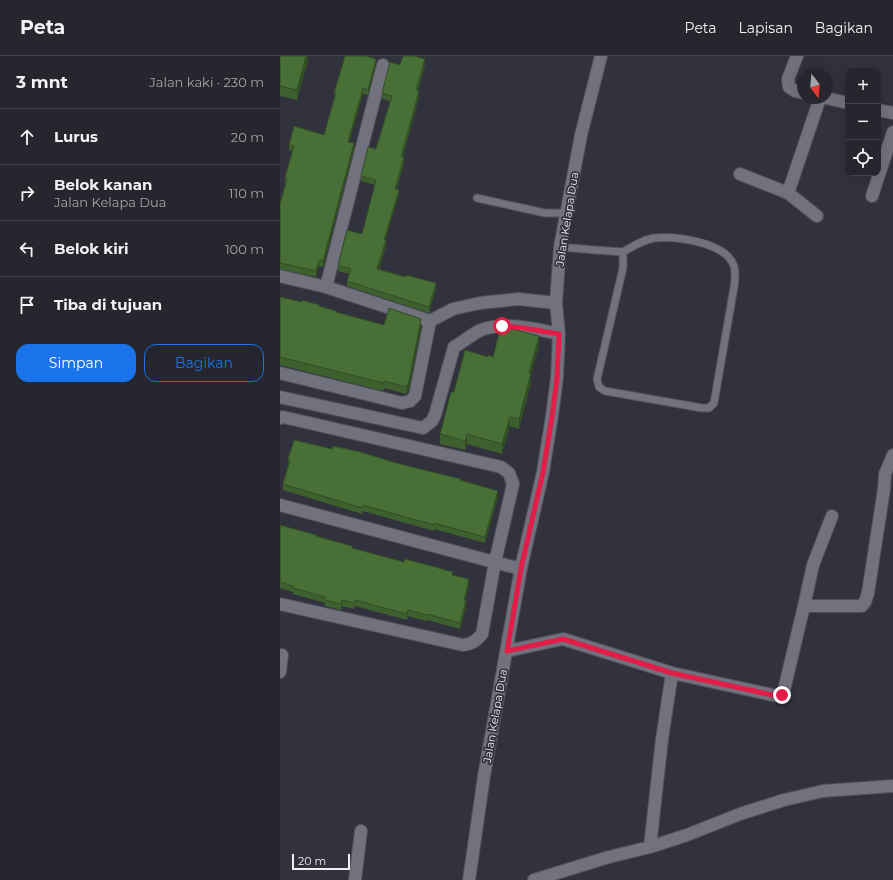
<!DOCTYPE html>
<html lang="id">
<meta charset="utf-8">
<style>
:root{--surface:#25262e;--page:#2d2e36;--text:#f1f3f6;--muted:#a3a5aa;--line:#42434a;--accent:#1a73e8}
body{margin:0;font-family:Montserrat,sans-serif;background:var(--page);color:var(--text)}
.controls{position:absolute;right:12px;top:12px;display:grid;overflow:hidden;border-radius:8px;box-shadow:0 4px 16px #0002}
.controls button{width:36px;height:36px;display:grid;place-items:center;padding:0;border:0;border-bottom:1px solid var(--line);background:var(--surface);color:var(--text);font:20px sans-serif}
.compass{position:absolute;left:517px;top:12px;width:36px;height:36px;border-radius:50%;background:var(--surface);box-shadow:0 4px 16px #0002;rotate:164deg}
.scale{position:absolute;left:12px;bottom:10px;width:58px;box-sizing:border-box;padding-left:4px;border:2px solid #ededf5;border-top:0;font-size:11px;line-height:14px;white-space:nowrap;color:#ededf5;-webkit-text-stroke:3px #31323d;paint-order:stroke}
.stop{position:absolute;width:12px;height:12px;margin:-9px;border:3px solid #e11d48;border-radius:50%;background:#fff}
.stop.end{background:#e11d48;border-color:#fff;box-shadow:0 1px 4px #0008}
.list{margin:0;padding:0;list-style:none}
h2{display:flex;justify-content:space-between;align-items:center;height:52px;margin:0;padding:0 16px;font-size:17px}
h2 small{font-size:13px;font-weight:400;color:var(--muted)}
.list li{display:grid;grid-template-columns:26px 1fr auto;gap:12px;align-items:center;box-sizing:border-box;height:56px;padding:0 16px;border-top:1px solid var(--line)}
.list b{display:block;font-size:15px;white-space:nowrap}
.list p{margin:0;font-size:13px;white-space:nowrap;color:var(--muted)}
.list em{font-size:13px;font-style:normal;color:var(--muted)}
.actions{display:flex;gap:8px;padding:12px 16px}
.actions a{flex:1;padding:9px 0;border:1px solid var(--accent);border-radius:12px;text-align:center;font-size:14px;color:var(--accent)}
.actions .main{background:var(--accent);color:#fff}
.icon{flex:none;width:22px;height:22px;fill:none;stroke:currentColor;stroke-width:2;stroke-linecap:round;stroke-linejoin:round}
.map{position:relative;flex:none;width:613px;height:824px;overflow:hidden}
header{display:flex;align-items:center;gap:24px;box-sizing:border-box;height:56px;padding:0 20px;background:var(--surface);border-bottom:1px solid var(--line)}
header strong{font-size:19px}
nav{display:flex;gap:22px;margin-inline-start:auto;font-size:14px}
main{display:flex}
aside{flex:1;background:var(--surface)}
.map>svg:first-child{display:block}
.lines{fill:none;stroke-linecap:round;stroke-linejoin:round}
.lane-casing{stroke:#50515a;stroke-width:9}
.street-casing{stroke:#50515a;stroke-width:14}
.secondary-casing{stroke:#50515a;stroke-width:14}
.lane{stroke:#72727f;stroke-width:7}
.street{stroke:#72727f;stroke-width:12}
.secondary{stroke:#72727f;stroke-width:12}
.wall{fill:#3e5f2e}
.shaded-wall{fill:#324e25}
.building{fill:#486f35;stroke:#324e25}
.route{stroke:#e11d48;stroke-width:5}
.labels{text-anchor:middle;stroke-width:3.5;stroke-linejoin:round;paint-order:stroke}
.street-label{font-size:11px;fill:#ededf5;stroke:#31323d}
</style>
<header>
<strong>Peta</strong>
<nav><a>Peta</a><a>Lapisan</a><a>Bagikan</a></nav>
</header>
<main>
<aside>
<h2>3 mnt<small>Jalan kaki · 230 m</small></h2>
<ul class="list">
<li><svg class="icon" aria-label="ahead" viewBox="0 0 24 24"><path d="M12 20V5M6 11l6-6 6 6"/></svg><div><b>Lurus</b></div><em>20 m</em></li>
<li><svg class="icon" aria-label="right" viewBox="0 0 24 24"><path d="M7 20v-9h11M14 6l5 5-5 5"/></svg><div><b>Belok kanan</b><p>Jalan Kelapa Dua</p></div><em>110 m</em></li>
<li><svg class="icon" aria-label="left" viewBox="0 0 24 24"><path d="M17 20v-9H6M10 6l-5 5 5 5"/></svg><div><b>Belok kiri</b></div><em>100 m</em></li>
<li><svg class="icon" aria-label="arrive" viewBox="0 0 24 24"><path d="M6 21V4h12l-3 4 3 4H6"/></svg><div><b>Tiba di tujuan</b></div></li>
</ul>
<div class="actions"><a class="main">Simpan</a><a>Bagikan</a></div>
</aside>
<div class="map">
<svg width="613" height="824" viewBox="0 0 613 824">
<rect width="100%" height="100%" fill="#31323d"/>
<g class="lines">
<g class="lane-casing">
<path id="lane" d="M 197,142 L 265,157 L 286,157
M 280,191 L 315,194 L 343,196 L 343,212 L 317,323 L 319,331 L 325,335 L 422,352 L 429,352 L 434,347 L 454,231 C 455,224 456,218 454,210 C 446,186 396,180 374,182 C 363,184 353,190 343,196"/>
</g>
<g class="street-casing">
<path id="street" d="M 517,0 L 508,23 L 509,31 L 515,35 L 523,37
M 546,42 L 568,47
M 598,54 L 613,57
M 460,118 L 508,137
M 592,140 L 613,76
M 537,160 L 508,137 L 540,42
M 0,220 L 46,231 L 150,265 L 173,253 L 200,247 L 238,243 L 276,247
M 46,231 L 103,9
M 0,317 L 122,347 L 130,345 L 135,340 L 150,265
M 0,341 L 143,372 L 152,365 L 155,359 L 174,291 C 183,286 192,278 201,274 C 223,265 256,273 279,278
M 0,362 L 3,361 L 221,411 L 229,417 L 233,428 L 215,506 L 202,578 C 196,585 192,588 183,589 L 0,548
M 0,449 L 229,510 L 241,512
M 524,550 L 533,509 L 552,460
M 227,595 L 283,583 L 392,617 L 497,640 L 502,639 L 504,634 L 524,550 L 582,550 L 585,546 L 588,537 L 604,433 L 605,418 L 613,399
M 0,616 L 2,599
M 370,791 L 382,683 L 392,617
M 75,824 L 81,775
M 254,824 L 329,801 L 370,791 L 407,779 L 460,758 L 504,744 L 543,735 L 613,730"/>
</g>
<g class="secondary-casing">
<path id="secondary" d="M 189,824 L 204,720 L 241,512 L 263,416 L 272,360 L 277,322 L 279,278 L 276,247 L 280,191 L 301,79 L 321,0"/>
</g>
<use href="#lane" class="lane"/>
<use href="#street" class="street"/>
<use href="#secondary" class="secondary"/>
</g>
<path class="wall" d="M 0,0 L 28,0 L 28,5 L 17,44 L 0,40 Z
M 96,8 L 88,39 L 83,38 L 69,86 L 74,93 L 43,211 L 39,210 L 36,221 L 0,213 L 0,148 L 5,128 L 5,122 L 12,95 L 9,94 L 9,89 L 44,79 L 54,42 L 54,37 Z
M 120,9 L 145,9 L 138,35 L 139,41 L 123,101 L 124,107 L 117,133 L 119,139 L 105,184 L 106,190 L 99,214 L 156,232 L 149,257 L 67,230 L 67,225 L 69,218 L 58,215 L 58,209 L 82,178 L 95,129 L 81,125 L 81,120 L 96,93 L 110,45 L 102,43 L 102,37 Z
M 0,241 L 22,246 L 39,250 L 56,256 L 104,269 L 141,270 L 129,333 L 126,338 L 104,332 L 103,335 L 0,309 Z
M 259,290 L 251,317 L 251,327 L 239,373 L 230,370 L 222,398 L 187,388 L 185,394 L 160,388 L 160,378 L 208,301 L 213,301 Z
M 52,393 L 120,408 L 181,424 L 218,441 L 205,487 L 154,473 L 154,475 L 83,455 L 82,458 L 3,434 L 3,428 L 9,410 L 8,403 Z
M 0,469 L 72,492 L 173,519 L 189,529 L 185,544 L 186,551 L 180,573 L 147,564 L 146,565 L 128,560 L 127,564 L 75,550 L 74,553 L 62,550 L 61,554 L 45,550 L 45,547 L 13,538 L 13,536 L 0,532 Z"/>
<path class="shaded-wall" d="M 26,0 L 28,0 L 28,5 L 17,44 L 17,34 Z
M 96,3 L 96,8 L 88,39 L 88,34 Z
M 145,3 L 145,9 L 136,40 L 136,34 Z
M 83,32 L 83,38 L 68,91 L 68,86 Z
M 139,35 L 139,41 L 121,106 L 121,101 Z
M 74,87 L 74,93 L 43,211 L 43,205 Z
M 124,101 L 124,107 L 115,138 L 115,133 Z
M 119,134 L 119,139 L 104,189 L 104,184 Z
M 106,184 L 106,190 L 97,219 L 97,213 Z
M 39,204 L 39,210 L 36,221 L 36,215 Z
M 156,227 L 156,232 L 149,257 L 149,251 Z
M 141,263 L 141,270 L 129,333 L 126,338 L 126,331 Z
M 259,280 L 259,290 L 249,326 L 249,317 Z
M 251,317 L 251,327 L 239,373 L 239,363 Z
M 230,361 L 230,370 L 222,398 L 222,388 Z
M 187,378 L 187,388 L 185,394 L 185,385 Z
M 218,435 L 218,441 L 205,487 L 205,481 Z
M 189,523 L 189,529 L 184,550 L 184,544 Z
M 62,544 L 62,550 L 61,554 L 61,548 Z
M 186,545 L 186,551 L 180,573 L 180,567 Z
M 128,554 L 128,560 L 127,564 L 127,558 Z"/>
<path class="building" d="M 0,0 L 26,0 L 17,34 L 0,30 Z
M 65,0 L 86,0 L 96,3 L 88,34 L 83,32 L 68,86 L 74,87 L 43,205 L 39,204 L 36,215 L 0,207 L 0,148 L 7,123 L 5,122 L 14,90 L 9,89 L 14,70 L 44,79 L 56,37 L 54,37 Z
M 123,0 L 134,0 L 145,3 L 136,34 L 139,35 L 121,101 L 124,101 L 115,133 L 119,134 L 104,184 L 106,184 L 97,213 L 126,221 L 126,219 L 156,227 L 149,251 L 67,225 L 71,213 L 58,209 L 67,174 L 82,178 L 96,124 L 81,120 L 88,91 L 96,93 L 112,40 L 102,37 L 110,6 L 120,9 Z
M 0,241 L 22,246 L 22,244 L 39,249 L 39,250 L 56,255 L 56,256 L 104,269 L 109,252 L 141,263 L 129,325 L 126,331 L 104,325 L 103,327 L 0,301 Z
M 221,270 L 259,280 L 249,317 L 251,317 L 239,363 L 230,361 L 222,388 L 187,378 L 185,385 L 160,378 L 171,336 L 174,336 L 185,294 L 208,301 L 208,299 L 213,301 Z
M 14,384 L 52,393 L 53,390 L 80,396 L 120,408 L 181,423 L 180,424 L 218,435 L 205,481 L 154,467 L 154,469 L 83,449 L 82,452 L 3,428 L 10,404 L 8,403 Z
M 0,469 L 36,479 L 36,480 L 72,490 L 72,492 L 124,506 L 125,503 L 148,509 L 173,516 L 172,519 L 189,523 L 184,544 L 186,545 L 180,567 L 147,558 L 146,559 L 128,554 L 127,558 L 75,544 L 74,547 L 62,544 L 61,548 L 45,544 L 45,541 L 13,532 L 13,530 L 0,526 Z"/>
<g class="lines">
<path class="route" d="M 222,270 L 244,272 L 279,278 L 277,322 L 272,360 L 263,416 L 241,512 L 227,595 L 283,583 L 392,617 L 497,640 L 502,639"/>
</g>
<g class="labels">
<g class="street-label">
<text transform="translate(287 163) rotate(-81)" y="4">Jalan Kelapa Dua</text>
<text transform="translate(215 660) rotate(-80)" y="4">Jalan Kelapa Dua</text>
</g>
</g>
</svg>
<div class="controls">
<button>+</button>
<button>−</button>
<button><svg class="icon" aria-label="locate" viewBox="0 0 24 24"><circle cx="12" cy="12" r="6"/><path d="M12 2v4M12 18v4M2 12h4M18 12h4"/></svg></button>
</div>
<svg class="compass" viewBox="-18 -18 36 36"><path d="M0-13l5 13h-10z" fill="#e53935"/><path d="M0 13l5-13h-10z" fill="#a3a5aa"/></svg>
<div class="scale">20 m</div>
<div class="stop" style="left:222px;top:270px"></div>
<div class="stop end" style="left:502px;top:639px"></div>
</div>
</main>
